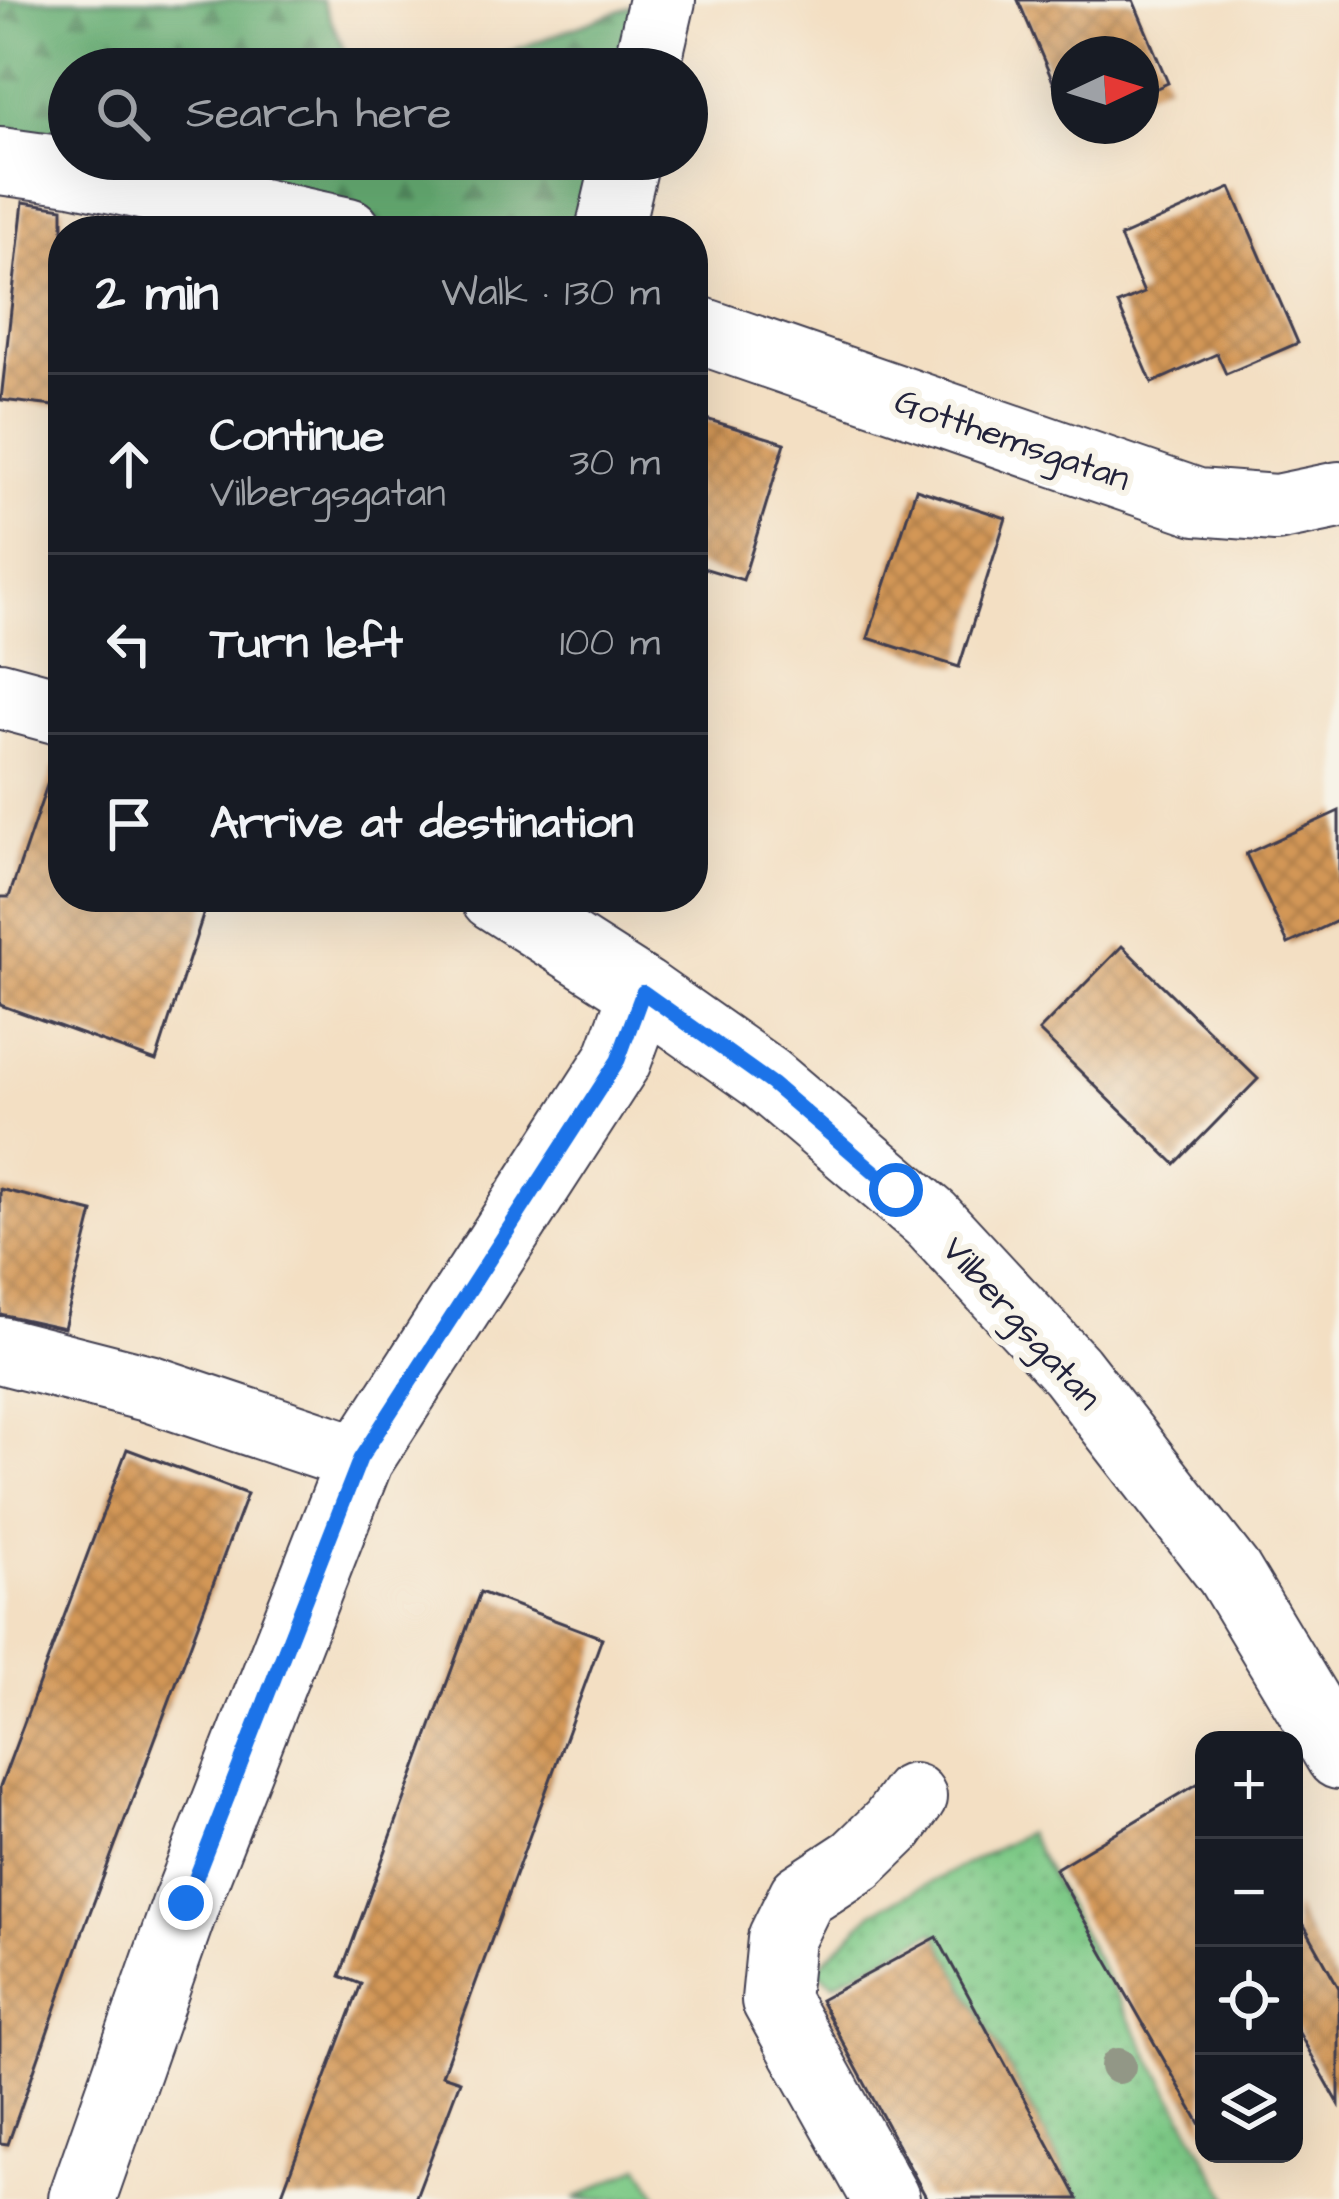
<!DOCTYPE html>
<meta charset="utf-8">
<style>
:root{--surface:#171b24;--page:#20242c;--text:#f1f3f6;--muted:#9ea1a6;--line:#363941}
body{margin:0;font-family:"Architects Daughter",sans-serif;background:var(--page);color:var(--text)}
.controls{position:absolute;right:36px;bottom:36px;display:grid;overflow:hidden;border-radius:24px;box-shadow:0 12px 48px #0002}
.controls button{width:108px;height:108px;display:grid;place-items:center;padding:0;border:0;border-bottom:3px solid var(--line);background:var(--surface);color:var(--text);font:60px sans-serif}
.compass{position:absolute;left:1051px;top:36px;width:108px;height:108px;border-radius:50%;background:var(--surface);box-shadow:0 12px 48px #0002;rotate:86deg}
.stop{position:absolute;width:36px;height:36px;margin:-27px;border:9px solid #1a73e8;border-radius:50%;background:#fff}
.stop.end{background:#1a73e8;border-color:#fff;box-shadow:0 3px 12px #0008}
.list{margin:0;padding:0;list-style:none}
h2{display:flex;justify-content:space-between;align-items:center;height:156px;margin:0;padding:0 48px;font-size:51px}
h2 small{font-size:39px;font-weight:400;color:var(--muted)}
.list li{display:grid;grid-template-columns:78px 1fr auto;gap:36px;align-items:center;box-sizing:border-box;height:180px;padding:0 48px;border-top:3px solid var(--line)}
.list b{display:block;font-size:45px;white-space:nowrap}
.list p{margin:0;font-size:39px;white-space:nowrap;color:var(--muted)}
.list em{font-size:39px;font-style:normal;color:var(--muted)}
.icon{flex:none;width:66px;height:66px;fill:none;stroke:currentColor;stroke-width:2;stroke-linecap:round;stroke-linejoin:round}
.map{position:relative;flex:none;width:1339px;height:2199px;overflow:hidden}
.search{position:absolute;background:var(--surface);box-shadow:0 12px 48px #0002;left:48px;top:48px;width:660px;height:132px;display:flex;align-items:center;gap:30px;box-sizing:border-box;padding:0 42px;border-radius:66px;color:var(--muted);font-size:45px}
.panel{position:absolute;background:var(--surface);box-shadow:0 12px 48px #0002;left:48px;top:216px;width:660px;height:696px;border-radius:48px}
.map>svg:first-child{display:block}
.grass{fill:url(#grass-dots);stroke:#507660;stroke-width:3}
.forest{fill:url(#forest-firs);stroke:#446857;stroke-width:3}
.park{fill:url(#park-crowns);stroke:#507660;stroke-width:3}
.building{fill:url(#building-cross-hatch)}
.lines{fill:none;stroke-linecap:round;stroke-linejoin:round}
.minor-casing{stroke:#413e4f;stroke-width:70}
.minor{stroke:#fff;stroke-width:66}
.tree{fill:#929786}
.route{stroke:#1a73e8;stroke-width:15}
.labels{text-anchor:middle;stroke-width:12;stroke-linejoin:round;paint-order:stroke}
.street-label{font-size:36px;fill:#22223b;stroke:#f7f3e8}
</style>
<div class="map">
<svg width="1339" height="2199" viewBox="0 0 1339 2199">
<defs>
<pattern id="grass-dots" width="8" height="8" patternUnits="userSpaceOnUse" patternTransform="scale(3)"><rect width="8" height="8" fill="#7dc986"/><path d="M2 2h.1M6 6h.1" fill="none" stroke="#6cac75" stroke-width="1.8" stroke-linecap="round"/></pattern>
<pattern id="forest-firs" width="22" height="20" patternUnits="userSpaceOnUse" patternTransform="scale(3)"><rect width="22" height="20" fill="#66ad73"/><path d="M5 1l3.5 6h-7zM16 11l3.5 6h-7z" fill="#548c60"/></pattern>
<pattern id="park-crowns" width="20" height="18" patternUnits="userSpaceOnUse" patternTransform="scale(3)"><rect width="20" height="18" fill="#7dc986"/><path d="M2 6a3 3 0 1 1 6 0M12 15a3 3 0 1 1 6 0" fill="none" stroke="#6cac75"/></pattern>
<pattern id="building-cross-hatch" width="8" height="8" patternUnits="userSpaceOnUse" patternTransform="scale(3)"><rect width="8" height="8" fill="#d39756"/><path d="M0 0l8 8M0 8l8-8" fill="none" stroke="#ab7b48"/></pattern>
</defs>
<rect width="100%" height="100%" fill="#f7f3e8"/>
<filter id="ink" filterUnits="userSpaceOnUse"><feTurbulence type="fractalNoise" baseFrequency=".00833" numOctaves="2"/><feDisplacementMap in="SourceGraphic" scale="24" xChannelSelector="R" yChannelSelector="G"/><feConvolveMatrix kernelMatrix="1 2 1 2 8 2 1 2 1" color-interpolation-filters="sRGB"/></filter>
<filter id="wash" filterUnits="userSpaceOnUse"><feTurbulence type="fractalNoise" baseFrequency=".004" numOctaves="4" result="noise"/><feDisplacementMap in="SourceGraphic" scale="48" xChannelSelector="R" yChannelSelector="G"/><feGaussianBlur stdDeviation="2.7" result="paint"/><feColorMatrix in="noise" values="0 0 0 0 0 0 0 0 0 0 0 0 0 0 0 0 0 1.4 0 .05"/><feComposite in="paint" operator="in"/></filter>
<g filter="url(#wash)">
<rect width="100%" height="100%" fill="#f3dfc3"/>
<path class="grass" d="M 1027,1833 L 1204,2154 L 1230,2199 L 1080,2199 L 935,1931 L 834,1983 L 815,1970 L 873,1912 Z"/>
<path class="forest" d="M 0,0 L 322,0 L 353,69 L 69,69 L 69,159 L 626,159 L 609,231 L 348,231 L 0,161 Z
M 647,0 L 646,69 L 464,69 Z"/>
<path class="park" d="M 640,2166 L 660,2199 L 574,2199 Z"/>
<g id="blocks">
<path class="building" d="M 1018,0 L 1133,0 L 1168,83 L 1141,95 L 1141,54 L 1069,54 L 1069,119 Z
M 1231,188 L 1298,343 L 1226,374 L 1217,354 L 1152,383 L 1118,304 L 1144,293 L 1120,237 Z
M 23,202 L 63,208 L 63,407 L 1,400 Z
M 693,415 L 785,443 L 743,580 L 693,565 Z
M 916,489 L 1006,518 L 959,667 L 868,638 Z
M 54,765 L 63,767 L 63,897 L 209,897 L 156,1061 L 0,1005 L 0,897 L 9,897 Z
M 1339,811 L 1339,920 L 1288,944 L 1246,854 Z
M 1122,946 L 1258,1079 L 1175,1164 L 1039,1031 Z
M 0,1189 L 93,1212 L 64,1328 L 0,1314 Z
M 127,1449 L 247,1494 L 83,1931 L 8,2144 L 0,2143 L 0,1787 Z
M 480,1592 L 602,1638 L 442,2075 L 460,2081 L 415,2199 L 280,2199 L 361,1984 L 340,1976 Z
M 1204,1780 L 1204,2130 L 1055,1869 Z
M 1294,1907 L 1339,1988 L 1339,2104 L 1294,2024 Z
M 937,1937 L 1078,2199 L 927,2199 L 820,2000 Z"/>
</g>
</g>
<g filter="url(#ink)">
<use href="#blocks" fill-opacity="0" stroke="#413e4f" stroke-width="3"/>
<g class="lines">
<g class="minor-casing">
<path id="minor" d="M 646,69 L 662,0
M 0,161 L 72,171 L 348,231
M 609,231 L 626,159
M 693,328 L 1197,502 L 1276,508 L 1339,495
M 0,695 L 63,712
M 494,897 L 643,992 L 765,1078 L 931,1219 L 1071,1370 L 1229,1573 L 1339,1756
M 0,1350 L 148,1388 L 360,1459
M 82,2199 L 186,1903 L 360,1459 L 618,1060 L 643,992
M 886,2199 L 775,2000 L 781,1939 L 802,1896 L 857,1860 L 893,1825 L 913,1797"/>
</g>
<use href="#minor" class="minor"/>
</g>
<circle class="tree" cx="1118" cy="2066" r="18"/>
</g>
<g class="lines" filter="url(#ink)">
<path class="route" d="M 186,1903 L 360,1459 L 618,1060 L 643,992 L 772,1084 L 896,1190"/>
</g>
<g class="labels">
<g class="street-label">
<text transform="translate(1013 438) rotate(19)" y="13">Gotthemsgatan</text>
<text transform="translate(1023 1322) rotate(48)" y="13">Vilbergsgatan</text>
</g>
</g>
</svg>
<div class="controls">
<button>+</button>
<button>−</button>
<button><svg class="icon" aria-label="locate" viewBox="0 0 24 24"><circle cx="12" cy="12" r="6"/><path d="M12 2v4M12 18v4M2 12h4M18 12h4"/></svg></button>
<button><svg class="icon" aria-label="layers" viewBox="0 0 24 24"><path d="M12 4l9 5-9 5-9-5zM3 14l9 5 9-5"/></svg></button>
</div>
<svg class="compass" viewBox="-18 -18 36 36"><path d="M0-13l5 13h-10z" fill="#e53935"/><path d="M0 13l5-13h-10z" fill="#9ea1a6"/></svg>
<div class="stop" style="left:896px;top:1190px"></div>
<div class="stop end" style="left:186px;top:1903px"></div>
<div class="search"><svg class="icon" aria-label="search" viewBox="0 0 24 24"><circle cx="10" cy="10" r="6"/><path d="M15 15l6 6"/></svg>Search here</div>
<section class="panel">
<h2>2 min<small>Walk · 130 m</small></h2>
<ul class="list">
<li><svg class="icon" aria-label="ahead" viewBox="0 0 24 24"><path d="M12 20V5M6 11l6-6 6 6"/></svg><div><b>Continue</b><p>Vilbergsgatan</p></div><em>30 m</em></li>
<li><svg class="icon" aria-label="left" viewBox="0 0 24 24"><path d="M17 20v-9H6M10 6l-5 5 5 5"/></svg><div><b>Turn left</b></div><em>100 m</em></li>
<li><svg class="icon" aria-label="arrive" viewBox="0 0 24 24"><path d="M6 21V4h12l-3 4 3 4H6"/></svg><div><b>Arrive at destination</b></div></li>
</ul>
</section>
</div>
